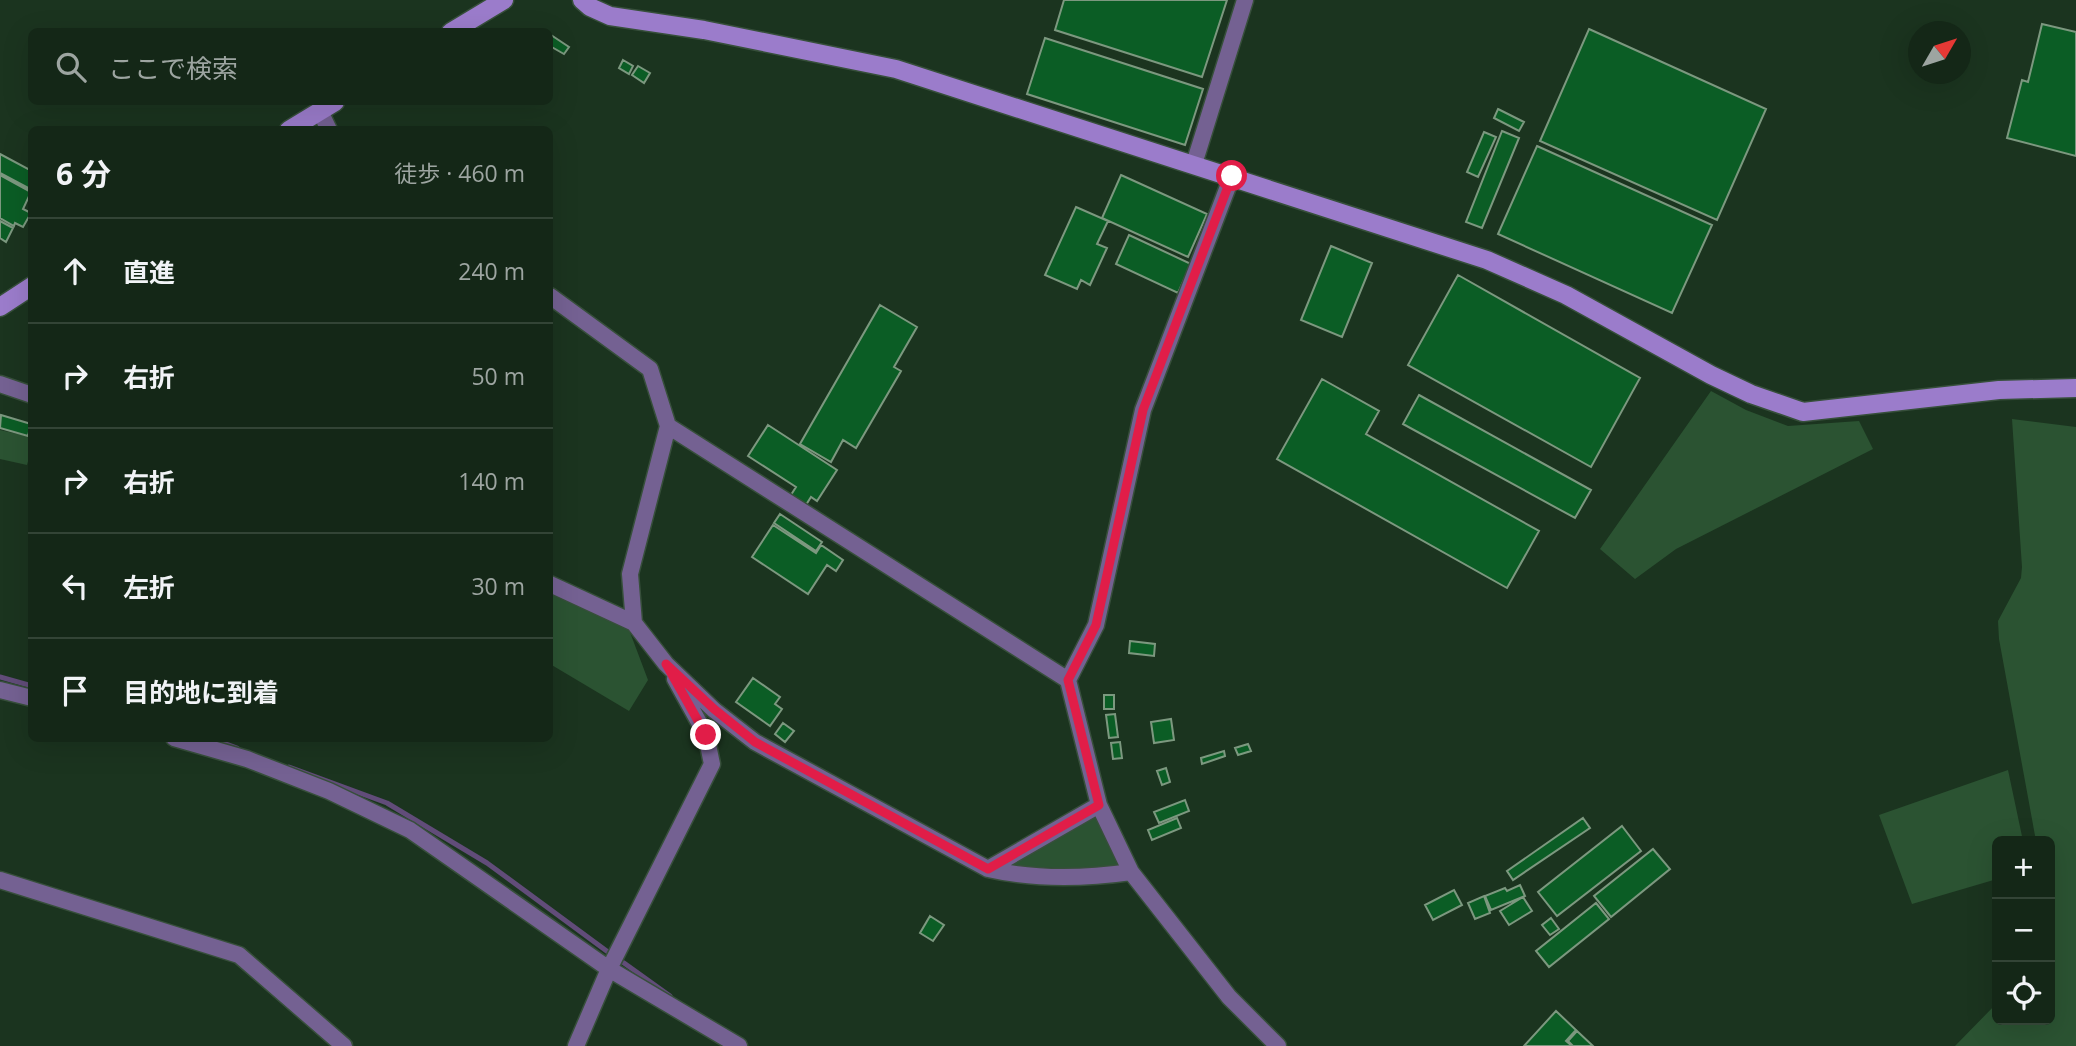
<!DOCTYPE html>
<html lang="ja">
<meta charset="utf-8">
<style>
:root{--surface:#142717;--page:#1d2f20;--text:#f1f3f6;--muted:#9da5a1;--line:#334436}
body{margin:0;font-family:"Open Sans","Noto Sans JP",sans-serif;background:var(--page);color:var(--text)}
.controls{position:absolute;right:21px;bottom:21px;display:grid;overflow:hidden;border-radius:10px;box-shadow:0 7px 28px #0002}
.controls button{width:63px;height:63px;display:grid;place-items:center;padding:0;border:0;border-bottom:2px solid var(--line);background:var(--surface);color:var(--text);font:35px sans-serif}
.compass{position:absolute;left:1908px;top:21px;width:63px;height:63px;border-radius:50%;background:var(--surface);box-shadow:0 7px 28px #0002;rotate:51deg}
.stop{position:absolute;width:21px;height:21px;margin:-16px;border:5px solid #e11d48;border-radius:50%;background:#fff}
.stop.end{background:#e11d48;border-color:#fff;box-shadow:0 2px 7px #0008}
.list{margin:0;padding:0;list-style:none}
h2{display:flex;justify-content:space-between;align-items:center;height:91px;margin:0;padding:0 28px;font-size:30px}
h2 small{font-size:23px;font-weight:400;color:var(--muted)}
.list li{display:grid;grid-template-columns:46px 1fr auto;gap:21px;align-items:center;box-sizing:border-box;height:105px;padding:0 28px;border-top:2px solid var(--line)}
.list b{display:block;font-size:26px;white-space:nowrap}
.list em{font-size:23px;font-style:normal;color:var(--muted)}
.icon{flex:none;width:38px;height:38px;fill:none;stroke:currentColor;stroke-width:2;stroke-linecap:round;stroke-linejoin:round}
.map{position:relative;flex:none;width:2076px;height:1046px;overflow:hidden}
.search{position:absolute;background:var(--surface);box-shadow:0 7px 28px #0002;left:28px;top:28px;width:525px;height:77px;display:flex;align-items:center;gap:18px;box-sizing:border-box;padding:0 24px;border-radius:10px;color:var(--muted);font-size:26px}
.panel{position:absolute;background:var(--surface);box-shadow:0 7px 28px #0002;left:28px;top:126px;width:525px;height:616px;border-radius:10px}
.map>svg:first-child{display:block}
.green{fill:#2b5332}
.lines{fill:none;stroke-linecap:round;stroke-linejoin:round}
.stream{stroke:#614c79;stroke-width:5}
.building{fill:#0b5d25;stroke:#7c987f;stroke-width:2}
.street-casing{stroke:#374f3b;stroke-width:19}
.secondary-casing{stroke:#374f3b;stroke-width:21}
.street{stroke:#746192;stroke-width:16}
.secondary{stroke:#9b7ccb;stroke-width:18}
.route{stroke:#e11d48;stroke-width:9}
</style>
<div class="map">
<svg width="2076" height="1046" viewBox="0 0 2076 1046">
<rect width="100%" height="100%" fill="#1b341f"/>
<path class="green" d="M 1711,391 L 1746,410 L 1788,426 L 1859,421 L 1873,449 L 1676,549 L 1635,579 L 1600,549 Z
M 2012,419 L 2076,427 L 2076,1046 L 1955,1046 L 1997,1003 L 1997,1020 L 2050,1020 L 2050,944 L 2052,940 L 2050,841 L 2036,841 L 1999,639 L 1998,621 L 2021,578 L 2022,567 Z
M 0,430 L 31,437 L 31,450 L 27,465 L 0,459 Z
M 550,593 L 625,619 L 648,680 L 629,711 L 550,664 Z
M 2008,770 L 2023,841 L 1997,841 L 1997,879 L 1912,904 L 1879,815 Z
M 1098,813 L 1121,863 L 1106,870 L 1005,866 Z"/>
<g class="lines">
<path class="stream" d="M 0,677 L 32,686
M 210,738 L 237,748
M 289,767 L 387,803 L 487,863 L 608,952
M 624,963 L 670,996"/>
</g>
<path class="building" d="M 1064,0 L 1227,0 L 1202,77 L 1055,30 Z
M 2042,24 L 2076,32 L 2076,156 L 2007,138 L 2022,80 L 2028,82 Z
M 1589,29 L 1766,109 L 1717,220 L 1540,141 Z
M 551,35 L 569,47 L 564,54 L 550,46 Z
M 1045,38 L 1203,89 L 1185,145 L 1027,94 Z
M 623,60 L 633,66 L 629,74 L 619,68 Z
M 638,66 L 650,73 L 644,83 L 632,75 Z
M 1498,109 L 1524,122 L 1519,131 L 1494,118 Z
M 1502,131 L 1519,138 L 1482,228 L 1466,222 Z
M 1484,132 L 1496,137 L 1478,177 L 1467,172 Z
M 1537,146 L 1712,225 L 1672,313 L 1498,234 Z
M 0,154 L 32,171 L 32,190 L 0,173 Z
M 0,175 L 31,192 L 23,209 L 31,213 L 23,227 L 15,223 L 14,226 L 0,218 Z
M 1121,175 L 1207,214 L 1188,257 L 1102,218 Z
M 1076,207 L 1108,221 L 1097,244 L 1107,248 L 1090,285 L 1081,280 L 1077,289 L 1045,275 Z
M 0,221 L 13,228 L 6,242 L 0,238 Z
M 1129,235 L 1191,264 L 1178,293 L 1116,264 Z
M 1331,246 L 1372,263 L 1342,337 L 1301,320 Z
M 1458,275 L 1640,378 L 1591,467 L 1408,365 Z
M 880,305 L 917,327 L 894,367 L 901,371 L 856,448 L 843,440 L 831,462 L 800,444 Z
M 1322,379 L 1379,411 L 1366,434 L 1539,531 L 1507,588 L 1277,459 Z
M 1419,395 L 1591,490 L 1575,518 L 1403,424 Z
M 1,415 L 31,424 L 28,436 L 0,428 Z
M 768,425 L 837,470 L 817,501 L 811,497 L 804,508 L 789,498 L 796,487 L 748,456 Z
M 780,514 L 822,542 L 816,551 L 774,523 Z
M 773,525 L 816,553 L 821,545 L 843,560 L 836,571 L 827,565 L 808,594 L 752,557 Z
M 1130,641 L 1155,644 L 1154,656 L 1129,653 Z
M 753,678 L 780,697 L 775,704 L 782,709 L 770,726 L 736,702 Z
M 1104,695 L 1114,695 L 1114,709 L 1104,709 Z
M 1115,714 L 1118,737 L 1109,738 L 1106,715 Z
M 1171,719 L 1174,740 L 1154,743 L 1151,722 Z
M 783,723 L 794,731 L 785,742 L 775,734 Z
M 1120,742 L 1122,758 L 1113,759 L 1111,743 Z
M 1248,744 L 1251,751 L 1238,755 L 1235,748 Z
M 1224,751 L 1225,756 L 1202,764 L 1201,758 Z
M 1166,768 L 1170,782 L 1162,785 L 1157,771 Z
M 1185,800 L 1189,811 L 1159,823 L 1154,812 Z
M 1177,818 L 1181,828 L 1152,840 L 1148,830 Z
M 1583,818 L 1590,828 L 1513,880 L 1507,871 Z
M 1622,826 L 1641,851 L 1557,916 L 1538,892 Z
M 1653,849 L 1670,869 L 1611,917 L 1594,896 Z
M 1520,885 L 1525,896 L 1491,910 L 1485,896 L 1505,888 L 1507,891 Z
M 1454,890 L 1462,905 L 1433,920 L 1425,905 Z
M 1484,896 L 1490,913 L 1475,919 L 1468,903 Z
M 1523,897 L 1532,911 L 1509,925 L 1500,911 Z
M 1596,903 L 1609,919 L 1549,967 L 1536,951 Z
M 930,916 L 944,925 L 933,941 L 920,933 Z
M 1551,918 L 1559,929 L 1550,935 L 1542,925 Z
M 1556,1011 L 1576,1030 L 1566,1041 L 1572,1046 L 1524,1046 Z
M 1577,1031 L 1593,1046 L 1573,1046 L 1568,1041 Z"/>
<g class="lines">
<g class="street-casing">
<path id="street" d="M 320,111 L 329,130
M 1194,164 L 1245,0
M 1232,176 L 1143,410 L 1096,625 L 1068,680 L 1099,805 L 1131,872 L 1229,997 L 1278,1046
M 550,296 L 650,369 L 668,426 L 630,574 L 634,623
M 0,384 L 32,395
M 668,426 L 1068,680
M 550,584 L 634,623 L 666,664 L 714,710 L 755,742 L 988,869 L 1099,805
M 0,690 L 32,698
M 174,738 L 247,759 L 329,791 L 410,830 L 609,969 L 739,1046
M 988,869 C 1036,880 1082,879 1131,872
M 0,880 L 239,955 L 344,1046
M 576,1046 L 609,969 L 712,764 L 706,735 L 675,679"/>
</g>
<g class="secondary-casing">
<path id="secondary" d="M 582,0 L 590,7 L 610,16 L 704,30 L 896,69 L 1487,260 L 1566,295 L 1711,375 L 1751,394 L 1803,412 L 1999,390 L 2076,388
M 451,32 L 504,0
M 289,130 L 335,102
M 0,307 L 32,286"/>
</g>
<use href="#street" class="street"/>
<use href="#secondary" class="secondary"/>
</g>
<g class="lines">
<path class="route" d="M 706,735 L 666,664 L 714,709 L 755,742 L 988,869 L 1099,805 L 1068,680 L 1096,625 L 1143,410 L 1232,176"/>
</g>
</svg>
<div class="controls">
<button>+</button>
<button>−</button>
<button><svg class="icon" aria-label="locate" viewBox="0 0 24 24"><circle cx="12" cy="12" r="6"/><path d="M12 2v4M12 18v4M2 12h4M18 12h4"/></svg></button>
</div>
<svg class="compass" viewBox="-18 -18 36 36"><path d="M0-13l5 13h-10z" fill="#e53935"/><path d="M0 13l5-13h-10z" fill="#9da5a1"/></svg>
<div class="stop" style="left:1232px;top:176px"></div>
<div class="stop end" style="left:706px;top:735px"></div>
<div class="search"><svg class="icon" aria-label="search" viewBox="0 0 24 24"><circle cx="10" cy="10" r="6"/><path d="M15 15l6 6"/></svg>ここで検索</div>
<section class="panel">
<h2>6 分<small>徒歩 · 460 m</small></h2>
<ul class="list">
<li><svg class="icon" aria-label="ahead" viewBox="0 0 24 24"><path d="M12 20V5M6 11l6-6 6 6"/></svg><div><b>直進</b></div><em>240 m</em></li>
<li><svg class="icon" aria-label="right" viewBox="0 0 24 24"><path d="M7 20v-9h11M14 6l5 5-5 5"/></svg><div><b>右折</b></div><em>50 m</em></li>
<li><svg class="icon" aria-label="right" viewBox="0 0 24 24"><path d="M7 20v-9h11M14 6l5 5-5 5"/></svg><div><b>右折</b></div><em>140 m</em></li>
<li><svg class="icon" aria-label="left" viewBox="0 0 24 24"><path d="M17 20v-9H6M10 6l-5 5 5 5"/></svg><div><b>左折</b></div><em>30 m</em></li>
<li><svg class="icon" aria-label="arrive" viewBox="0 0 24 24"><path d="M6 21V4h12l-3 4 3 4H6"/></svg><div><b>目的地に到着</b></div></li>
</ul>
</section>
</div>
